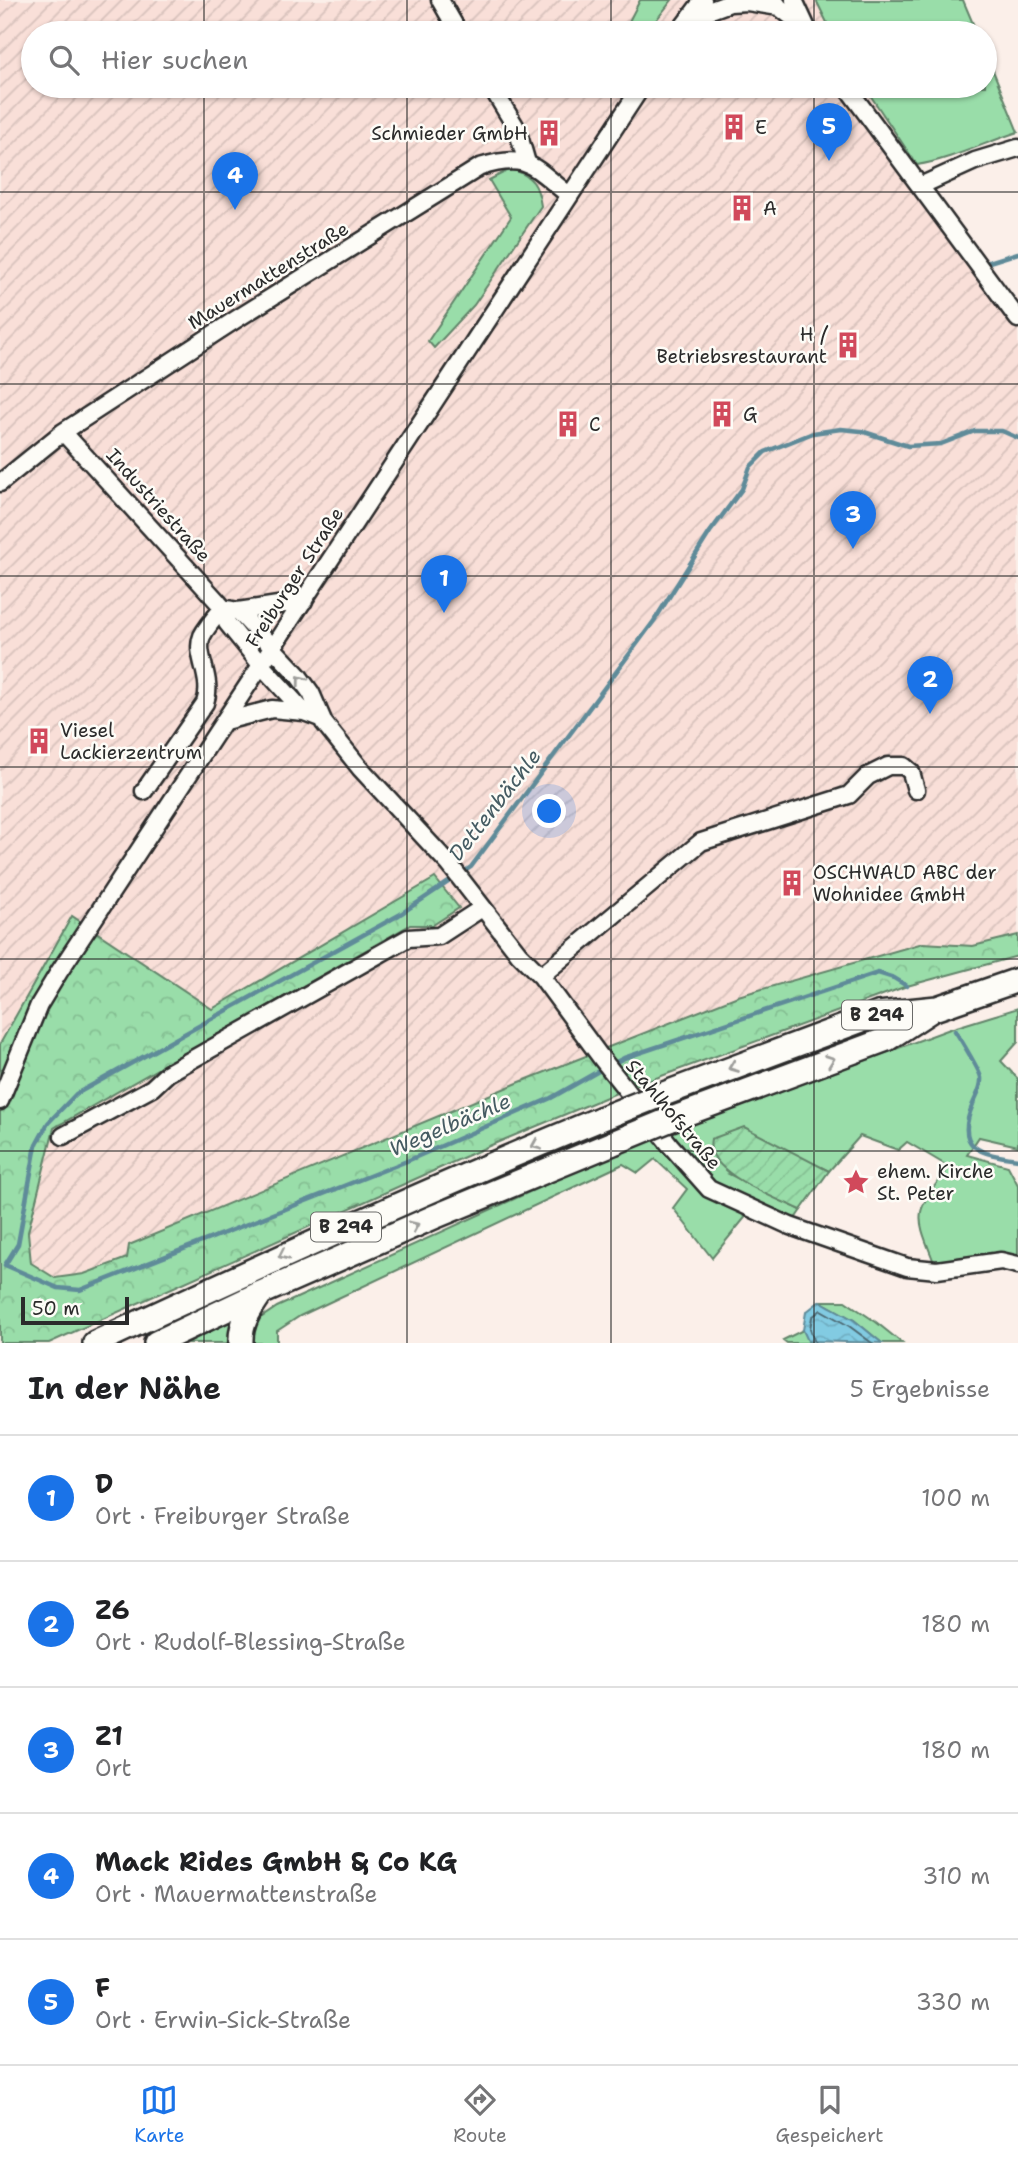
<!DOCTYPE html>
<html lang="de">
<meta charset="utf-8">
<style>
:root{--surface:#fff;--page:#f6f6f6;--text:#202124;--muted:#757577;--line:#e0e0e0;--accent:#1a73e8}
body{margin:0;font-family:"Shantell Sans",sans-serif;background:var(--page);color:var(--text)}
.scale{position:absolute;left:21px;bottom:18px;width:108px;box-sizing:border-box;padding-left:7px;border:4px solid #2b2b2b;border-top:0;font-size:19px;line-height:24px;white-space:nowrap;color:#2b2b2b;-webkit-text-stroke:5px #fdfcf7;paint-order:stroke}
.you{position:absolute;left:550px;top:812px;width:24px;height:24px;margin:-18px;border:5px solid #fff;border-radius:50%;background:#1a73e8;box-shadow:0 0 0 10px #1a73e833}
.badge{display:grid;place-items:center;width:46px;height:46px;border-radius:50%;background:var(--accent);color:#fff;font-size:23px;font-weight:700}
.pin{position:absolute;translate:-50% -58px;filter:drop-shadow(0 2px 4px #0008)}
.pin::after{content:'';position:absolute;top:37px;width:24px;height:21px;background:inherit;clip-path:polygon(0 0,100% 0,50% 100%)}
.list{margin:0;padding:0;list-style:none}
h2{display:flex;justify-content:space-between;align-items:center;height:91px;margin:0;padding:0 28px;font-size:30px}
h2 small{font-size:23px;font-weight:400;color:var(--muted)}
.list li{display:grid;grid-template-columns:46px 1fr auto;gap:21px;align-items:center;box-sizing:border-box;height:126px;padding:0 28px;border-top:2px solid var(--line)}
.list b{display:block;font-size:26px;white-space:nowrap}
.list p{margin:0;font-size:23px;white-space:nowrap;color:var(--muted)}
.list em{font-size:23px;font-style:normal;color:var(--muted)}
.icon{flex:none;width:38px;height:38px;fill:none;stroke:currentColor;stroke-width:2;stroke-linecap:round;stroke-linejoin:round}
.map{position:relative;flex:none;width:1018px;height:1343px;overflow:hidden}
.search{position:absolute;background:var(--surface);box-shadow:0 2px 5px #0004;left:21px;right:21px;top:21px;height:77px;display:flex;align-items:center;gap:18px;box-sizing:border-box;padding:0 24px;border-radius:38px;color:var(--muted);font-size:26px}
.sheet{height:721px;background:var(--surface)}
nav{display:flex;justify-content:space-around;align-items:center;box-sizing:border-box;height:98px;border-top:2px solid var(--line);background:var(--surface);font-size:19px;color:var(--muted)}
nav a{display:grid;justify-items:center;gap:4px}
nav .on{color:var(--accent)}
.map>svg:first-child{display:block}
.industrial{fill:url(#industrial-furrows)}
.green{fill:#99dda9;stroke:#62846a;stroke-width:2}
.forest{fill:url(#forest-crowns);stroke:#62846a;stroke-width:2}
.garden{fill:url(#garden-furrows);stroke:#62846a;stroke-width:2}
.water{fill:url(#water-waves);stroke:#5f8b99;stroke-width:2}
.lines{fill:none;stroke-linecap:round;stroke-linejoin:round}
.shore{stroke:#4e6b74;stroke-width:2}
.stream{stroke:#5f8b99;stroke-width:4.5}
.minor-casing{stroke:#2b2b2b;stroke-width:21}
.highway-casing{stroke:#2b2b2b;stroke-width:28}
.minor{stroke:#fdfcf7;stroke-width:16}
.highway{stroke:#fdfcf7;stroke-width:23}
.highway-bridge-casing{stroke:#2b2b2b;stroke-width:28;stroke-linecap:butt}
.highway-bridge{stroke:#fdfcf7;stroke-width:23}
.oneway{stroke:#9e9e9b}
.grid{fill:none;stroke:#2b2b2b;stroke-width:2;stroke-opacity:0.55}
.labels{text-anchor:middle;stroke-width:5;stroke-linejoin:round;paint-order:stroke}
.shield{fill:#fdfcf7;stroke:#6a6a68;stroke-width:2}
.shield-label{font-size:18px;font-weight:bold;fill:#2b2b2b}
.poi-label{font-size:19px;fill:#2b2b2b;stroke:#fdfcf7;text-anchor:start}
.street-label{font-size:19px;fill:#2b2b2b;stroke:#fdfcf7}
.water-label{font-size:21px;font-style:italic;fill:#455b62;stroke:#fdfcf7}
</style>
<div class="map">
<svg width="1018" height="1343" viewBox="0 0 1018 1343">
<defs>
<pattern id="industrial-furrows" width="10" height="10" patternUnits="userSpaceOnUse" patternTransform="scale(1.75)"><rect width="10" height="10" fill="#f9dfd8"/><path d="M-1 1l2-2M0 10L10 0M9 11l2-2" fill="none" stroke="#d6c0ba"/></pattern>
<pattern id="forest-crowns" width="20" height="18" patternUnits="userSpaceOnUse" patternTransform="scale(1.75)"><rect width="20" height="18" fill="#99dda9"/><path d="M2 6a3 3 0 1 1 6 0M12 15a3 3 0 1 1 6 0" fill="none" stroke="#84be92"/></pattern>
<pattern id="garden-furrows" width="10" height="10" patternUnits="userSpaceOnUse" patternTransform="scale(1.75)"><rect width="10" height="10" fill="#99dda9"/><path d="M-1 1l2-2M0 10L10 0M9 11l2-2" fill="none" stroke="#84be92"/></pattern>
<pattern id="water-waves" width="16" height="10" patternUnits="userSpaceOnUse" patternTransform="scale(1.75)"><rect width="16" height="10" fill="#82cbe2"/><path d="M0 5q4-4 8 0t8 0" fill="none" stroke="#70aec2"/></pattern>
</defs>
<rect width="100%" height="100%" fill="#fbefe9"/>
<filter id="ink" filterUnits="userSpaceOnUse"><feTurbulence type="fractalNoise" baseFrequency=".0143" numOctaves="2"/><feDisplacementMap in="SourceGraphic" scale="14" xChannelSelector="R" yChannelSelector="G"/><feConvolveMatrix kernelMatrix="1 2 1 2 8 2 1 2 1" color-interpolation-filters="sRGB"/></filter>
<g filter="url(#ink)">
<path class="industrial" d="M 0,0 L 816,0 L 832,33 L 33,33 L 33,86 L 864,86 L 986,267 L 1018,306 L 1018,935 L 973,946 L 923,943 L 738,996 L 520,1082 L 129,1245 L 127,1258 L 84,1274 L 55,1278 L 31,1263 L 28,1232 L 53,1128 L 410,925 L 433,924 L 458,908 L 434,878 L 212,1009 L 72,916 L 0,1044 Z"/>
<path class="green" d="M 640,0 L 672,0 L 646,33 L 623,33 Z
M 816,0 L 963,0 L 977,33 L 832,33 Z
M 985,51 L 1018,132 C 986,142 950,160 917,165 L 864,86 L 985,86 Z
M 511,169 C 533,176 538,185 541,206 L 474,305 L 434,348 L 428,341 L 511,217 L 489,180 Z
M 1018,1008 L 1018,1042 L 1001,1061 L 1018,1079 L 1018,1146 L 979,1137 L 967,1155 L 1008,1166 L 1018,1185 L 1018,1265 L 937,1270 C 915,1213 911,1216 949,1167 L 907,1142 L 898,1150 L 860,1136 L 829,1171 L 802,1158 L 729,1174 L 801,1210 L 790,1226 L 752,1209 L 712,1258 L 673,1208 L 687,1189 L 655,1159 L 638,1173 L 623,1164 L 300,1316 L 277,1331 L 277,1343 L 186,1343 L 231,1321 L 262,1317 L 277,1307 L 615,1153 L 950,1029 Z
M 820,1301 L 845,1301 L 876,1322 L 902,1343 L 882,1343 L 854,1320 Z
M 803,1330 L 811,1343 L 787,1343 L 783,1340 Z"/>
<path class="forest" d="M 435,878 L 459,908 L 433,925 L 410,925 L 54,1128 L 28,1232 L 31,1263 L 55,1278 L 84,1274 L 127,1258 L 129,1245 L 520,1082 L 738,996 L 923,943 L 973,946 L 1018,935 L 1018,956 L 907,986 L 626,1089 L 489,1146 L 49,1343 L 0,1343 L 0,1044 L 72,916 L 212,1009 Z"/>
<path class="garden" d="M 744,1127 L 829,1171 L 801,1210 C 776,1198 703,1172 711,1139 Z"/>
<path class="water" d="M 820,1301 L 854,1320 L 882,1343 L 808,1341 L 803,1330 L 806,1312 Z"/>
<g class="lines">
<path class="shore" d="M 815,1343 L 810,1329 L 812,1317 L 821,1310 L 849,1326 L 872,1343"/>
<path class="stream" d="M 986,263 L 1018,253
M 955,1031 C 960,1038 981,1073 981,1078 C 982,1088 976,1096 973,1104 C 954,1149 980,1154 1018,1159
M 612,1064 L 624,1058 L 878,973 L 894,978 L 907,986
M 5,1265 L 18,1244 L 36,1145 L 48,1123 L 76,1094 L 399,915 L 471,867 L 654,621 L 710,532 L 742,489 L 750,467 L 765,452 L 813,433 L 841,429 L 861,431 L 908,446 L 941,444 L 975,431 L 1002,431 L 1018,438
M 5,1265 L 58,1288 L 80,1290 L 407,1161 L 551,1098 L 604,1068"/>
<g class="minor-casing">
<path id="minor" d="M 440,0 L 459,33
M 774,0 L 779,7 L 807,29
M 794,0 L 806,26
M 689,18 L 730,3 L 747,2 L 779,7
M 678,33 L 703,0
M 491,86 L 517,129 L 527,163
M 846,86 L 1018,319
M 920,186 L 975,161 L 1018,148
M 63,432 L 218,602 L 223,608 L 227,623 L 261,665 L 304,712 L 320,718
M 0,483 L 63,432 L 235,320 L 480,167 C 528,152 533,167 569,195
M 223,608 L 238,611 L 298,675 L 311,693 L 324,723 L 360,768 L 449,864 L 519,954 L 541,976 L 602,1059 L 670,1145 L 709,1189 L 790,1226 L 907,1267 L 937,1270 L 1001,1261 L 1018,1265
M 238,611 L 304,601
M 225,721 L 272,709 L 304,712
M 144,791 L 205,703 C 214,678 194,655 202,636 C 207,626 216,616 223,608
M 541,976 L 701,842 L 849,795 L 868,776 L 888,766 L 904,766 L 911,772 L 916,790
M 0,1101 L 39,1005 L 59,972 L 642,86
M 63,1136 L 152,1088 L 168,1073 L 408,938 L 439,936 L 482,908"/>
</g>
<g class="highway-casing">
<path id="highway" d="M 653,1098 L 878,1014 L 937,1008 L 1018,980
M 669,1120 L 887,1039 L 930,1011
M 95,1343 C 262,1265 429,1189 600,1119
M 156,1343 L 261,1293 L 434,1217 L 613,1143
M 241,1343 C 240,1323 250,1309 261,1293"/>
</g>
<use href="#minor" class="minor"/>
<use href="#highway" class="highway"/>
<g class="highway-bridge-casing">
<path id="highway-bridge" d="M 600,1119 L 653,1098
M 613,1143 L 669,1120"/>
</g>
<use href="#highway-bridge" class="highway-bridge"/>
</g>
<defs><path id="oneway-chevron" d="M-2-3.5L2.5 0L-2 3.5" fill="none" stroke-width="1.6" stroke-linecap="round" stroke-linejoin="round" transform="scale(1.75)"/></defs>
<g class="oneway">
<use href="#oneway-chevron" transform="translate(301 680) rotate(-127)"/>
<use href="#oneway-chevron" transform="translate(830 1060) rotate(-20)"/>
<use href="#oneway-chevron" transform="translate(733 1067) rotate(159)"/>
<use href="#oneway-chevron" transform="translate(536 1145) rotate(157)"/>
<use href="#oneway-chevron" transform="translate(414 1226) rotate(-24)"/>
<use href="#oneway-chevron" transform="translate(283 1255) rotate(155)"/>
</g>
</g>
<path class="grid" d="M 204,0 L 204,33M 407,0 L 407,33M 611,0 L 611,33M 814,0 L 814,33M 204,86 L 204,1343M 407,86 L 407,1343M 611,86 L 611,1343M 814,86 L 814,1343M 0,192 L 1018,192M 0,384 L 1018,384M 0,576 L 1018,576M 0,767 L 1018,767M 0,959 L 1018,959M 0,1151 L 1018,1151"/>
<defs>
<g id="building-bare" transform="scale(2.1)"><path d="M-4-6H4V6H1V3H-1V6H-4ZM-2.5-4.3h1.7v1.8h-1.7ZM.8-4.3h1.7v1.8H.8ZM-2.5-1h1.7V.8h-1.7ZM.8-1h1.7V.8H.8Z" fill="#d1495b" stroke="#fdfcf7" stroke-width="2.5" paint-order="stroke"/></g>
<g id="sight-bare" transform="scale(2.1)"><path d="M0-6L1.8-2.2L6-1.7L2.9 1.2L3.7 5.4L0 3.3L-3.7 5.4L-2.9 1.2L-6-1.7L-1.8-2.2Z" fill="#d1495b" stroke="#fdfcf7" stroke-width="2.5" paint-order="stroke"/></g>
</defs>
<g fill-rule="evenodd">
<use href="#building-bare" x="734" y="127"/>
<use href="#building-bare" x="549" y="133"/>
<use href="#building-bare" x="742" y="208"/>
<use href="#building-bare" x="848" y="345"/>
<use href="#building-bare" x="722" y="414"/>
<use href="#building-bare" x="568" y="424"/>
<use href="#building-bare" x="39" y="741"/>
<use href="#building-bare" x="792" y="883"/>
<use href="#sight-bare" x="856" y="1182"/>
</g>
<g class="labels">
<g class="shield">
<rect x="842" y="1000.5" width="70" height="29" rx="5"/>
<rect x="311" y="1212.5" width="70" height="29" rx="5"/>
</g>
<g class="shield-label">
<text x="877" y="1021">B 294</text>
<text x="346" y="1233">B 294</text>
</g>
<g class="poi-label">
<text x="755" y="134">E</text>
<text x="528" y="140" text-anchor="end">Schmieder GmbH</text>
<text x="763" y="215">A</text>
<text x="827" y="341" text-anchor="end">H /<tspan x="827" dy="22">Betriebsrestaurant</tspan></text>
<text x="743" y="421">G</text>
<text x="589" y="431">C</text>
<text x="60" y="737">Viesel<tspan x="60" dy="22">Lackierzentrum</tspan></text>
<text x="813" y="879">OSCHWALD ABC der<tspan x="813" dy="22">Wohnidee GmbH</tspan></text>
<text x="877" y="1178">ehem. Kirche<tspan x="877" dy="22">St. Peter</tspan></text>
</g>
<g class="street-label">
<text transform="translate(268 275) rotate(-32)" y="7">Mauermattenstraße</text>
<text transform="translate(159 505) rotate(48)" y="7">Industriestraße</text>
<text transform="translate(294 577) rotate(-57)" y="7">Freiburger Straße</text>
<text transform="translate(674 1114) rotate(50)" y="7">Stahlhofstraße</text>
</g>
<g class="water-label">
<text transform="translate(495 805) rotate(-52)" y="7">Dettenbächle</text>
<text transform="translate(450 1125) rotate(-23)" y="7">Wegelbächle</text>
</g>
</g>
</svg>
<div class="scale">50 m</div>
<div class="you"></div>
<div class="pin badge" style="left:444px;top:613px">1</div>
<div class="pin badge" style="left:930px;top:714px">2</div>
<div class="pin badge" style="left:853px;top:549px">3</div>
<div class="pin badge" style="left:235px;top:210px">4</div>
<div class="pin badge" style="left:829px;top:161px">5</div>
<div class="search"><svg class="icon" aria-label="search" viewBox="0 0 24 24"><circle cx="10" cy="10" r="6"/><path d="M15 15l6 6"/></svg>Hier suchen</div>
</div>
<section class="sheet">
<h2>In der Nähe<small>5 Ergebnisse</small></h2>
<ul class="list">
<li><span class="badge">1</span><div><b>D</b><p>Ort · Freiburger Straße</p></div><em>100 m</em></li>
<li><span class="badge">2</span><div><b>Z6</b><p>Ort · Rudolf-Blessing-Straße</p></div><em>180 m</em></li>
<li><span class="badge">3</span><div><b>Z1</b><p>Ort</p></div><em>180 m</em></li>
<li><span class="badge">4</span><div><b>Mack Rides GmbH &amp; Co KG</b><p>Ort · Mauermattenstraße</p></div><em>310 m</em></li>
<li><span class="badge">5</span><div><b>F</b><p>Ort · Erwin-Sick-Straße</p></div><em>330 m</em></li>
</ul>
</section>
<nav>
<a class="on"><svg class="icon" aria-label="map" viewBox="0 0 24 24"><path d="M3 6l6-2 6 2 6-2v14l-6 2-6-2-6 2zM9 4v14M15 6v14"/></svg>Karte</a>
<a><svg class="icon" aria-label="directions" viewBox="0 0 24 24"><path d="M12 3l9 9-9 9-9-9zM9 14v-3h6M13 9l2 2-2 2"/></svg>Route</a>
<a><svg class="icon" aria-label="saved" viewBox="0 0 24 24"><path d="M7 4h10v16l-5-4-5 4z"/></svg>Gespeichert</a>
</nav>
